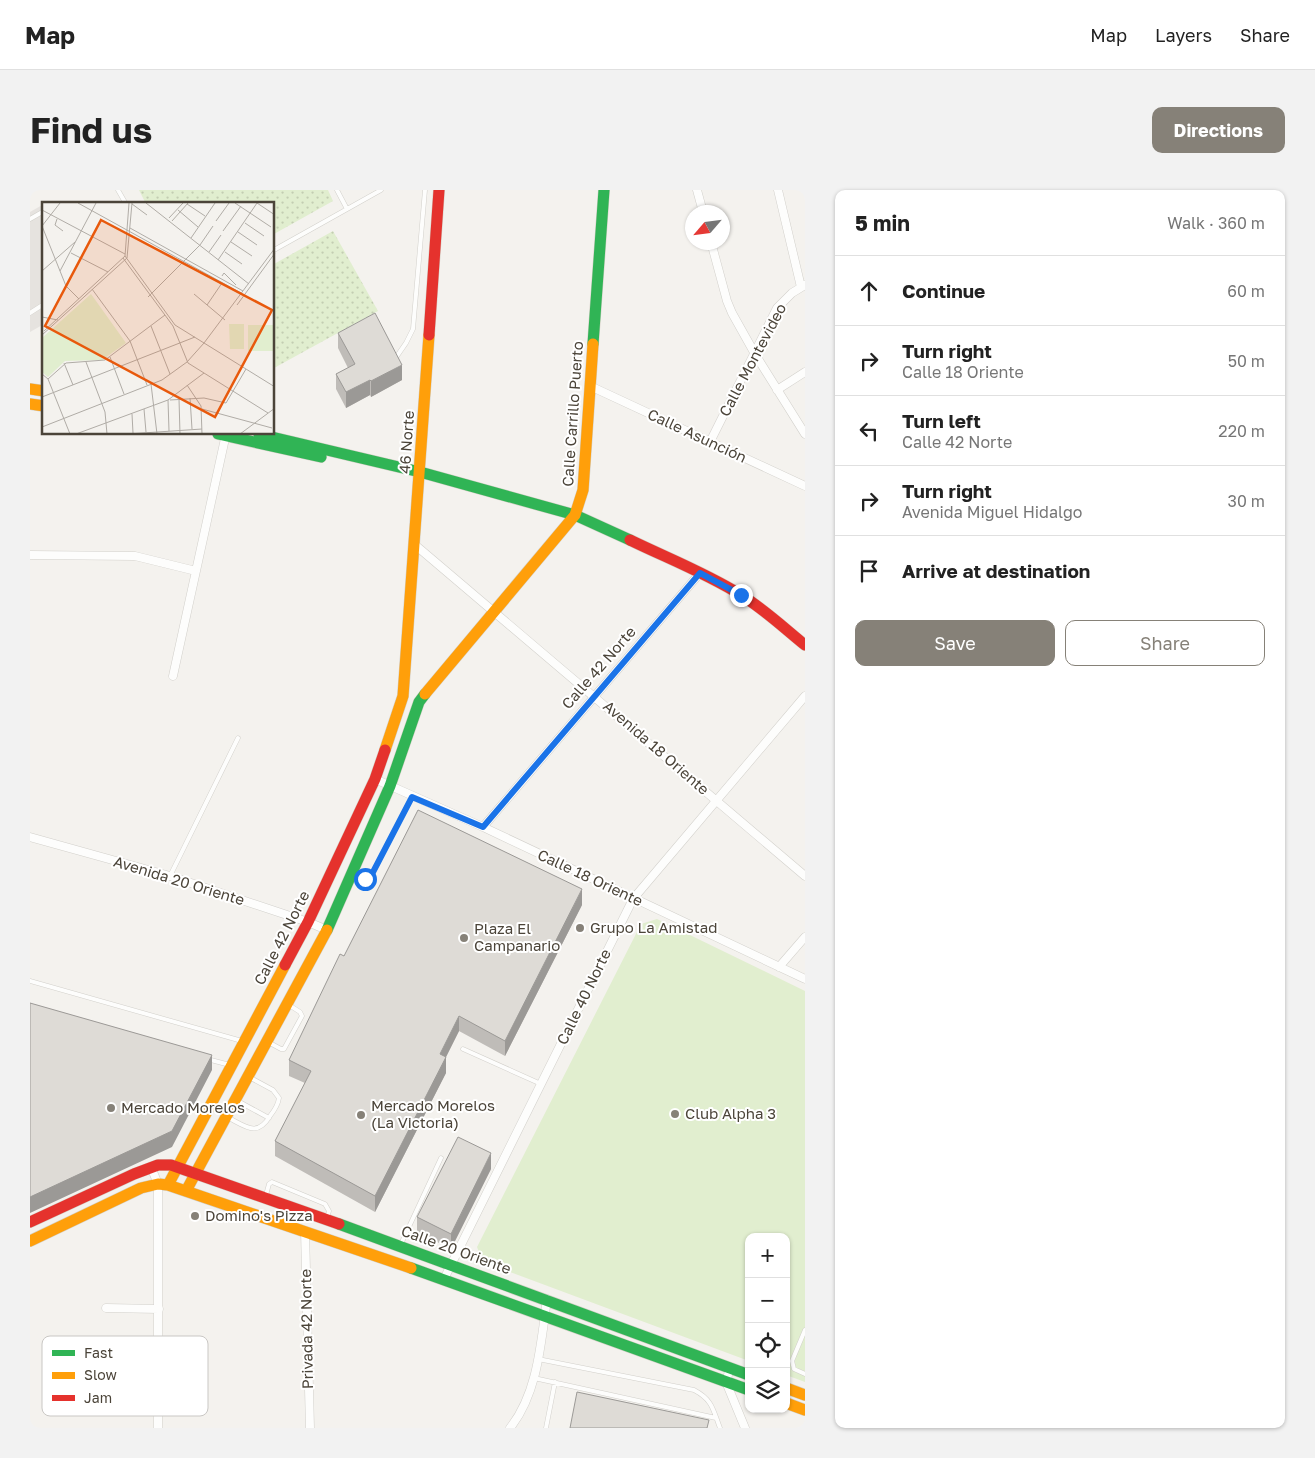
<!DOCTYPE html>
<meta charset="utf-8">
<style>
:root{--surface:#fff;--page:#f2f2f2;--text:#222;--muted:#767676;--line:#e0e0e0;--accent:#868178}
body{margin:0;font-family:"Golos Text",sans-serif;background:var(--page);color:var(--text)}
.controls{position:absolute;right:15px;bottom:15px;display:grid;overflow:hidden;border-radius:10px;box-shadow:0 1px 4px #0004}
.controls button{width:45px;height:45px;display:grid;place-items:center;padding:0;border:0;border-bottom:1px solid var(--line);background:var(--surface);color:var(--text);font:25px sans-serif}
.compass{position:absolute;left:655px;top:15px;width:45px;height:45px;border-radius:50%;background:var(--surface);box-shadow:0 1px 4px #0004;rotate:242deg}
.stop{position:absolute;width:15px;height:15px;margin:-11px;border:4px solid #1a73e8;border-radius:50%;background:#fff}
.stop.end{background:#1a73e8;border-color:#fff;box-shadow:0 1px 5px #0008}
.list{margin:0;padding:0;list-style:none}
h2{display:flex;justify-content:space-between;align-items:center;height:65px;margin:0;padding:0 20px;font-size:21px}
h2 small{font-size:16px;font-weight:400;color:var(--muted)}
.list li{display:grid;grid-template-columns:32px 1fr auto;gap:15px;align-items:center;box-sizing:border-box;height:70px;padding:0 20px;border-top:1px solid var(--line)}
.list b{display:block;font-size:19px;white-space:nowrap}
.list p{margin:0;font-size:16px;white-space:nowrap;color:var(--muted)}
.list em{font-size:16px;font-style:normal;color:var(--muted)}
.actions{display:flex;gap:10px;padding:15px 20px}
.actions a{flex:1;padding:11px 0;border:1px solid var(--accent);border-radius:10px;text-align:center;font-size:18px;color:var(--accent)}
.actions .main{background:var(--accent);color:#fff}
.icon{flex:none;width:28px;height:28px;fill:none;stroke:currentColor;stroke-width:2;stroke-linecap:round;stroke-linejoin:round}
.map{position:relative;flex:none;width:775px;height:1238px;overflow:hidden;border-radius:10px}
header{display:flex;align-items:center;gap:30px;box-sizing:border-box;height:70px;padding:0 25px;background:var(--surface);border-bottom:1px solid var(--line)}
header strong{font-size:24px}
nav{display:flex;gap:28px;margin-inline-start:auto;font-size:18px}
.intro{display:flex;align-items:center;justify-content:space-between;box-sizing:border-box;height:120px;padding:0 30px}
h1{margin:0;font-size:35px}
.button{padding:12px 22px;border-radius:10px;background:var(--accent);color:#fff;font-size:18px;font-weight:700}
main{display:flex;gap:30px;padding:0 30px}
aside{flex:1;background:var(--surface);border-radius:10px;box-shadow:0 1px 4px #0004}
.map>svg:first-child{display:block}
.grass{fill:url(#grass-dots)}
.pitch{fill:#e1eecf}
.parking{fill:#e6e3df}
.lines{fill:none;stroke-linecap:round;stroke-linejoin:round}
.lane-casing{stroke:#d2d0cb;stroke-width:5}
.street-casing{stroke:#d2d0cb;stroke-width:9}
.fast-casing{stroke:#d3cfc5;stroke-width:12}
.slow-casing{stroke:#d3cfc5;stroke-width:12}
.jam-casing{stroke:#d3cfc5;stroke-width:12}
.lane{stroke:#fdfdfc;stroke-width:4}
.street{stroke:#fdfdfc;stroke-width:8}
.fast{stroke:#30b455;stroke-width:11}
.slow{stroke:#ff9f0a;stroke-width:11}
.jam{stroke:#e5322d;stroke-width:11}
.wall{fill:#bfbcb8}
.shaded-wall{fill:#9b9996}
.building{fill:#dedbd6;stroke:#9b9996}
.route{stroke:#1a73e8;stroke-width:6}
.poi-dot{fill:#868178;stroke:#fff;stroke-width:2}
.labels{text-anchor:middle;stroke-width:4;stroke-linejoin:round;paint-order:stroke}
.street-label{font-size:15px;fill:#4b4439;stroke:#fff}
.poi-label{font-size:15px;fill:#4b4439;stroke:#fff;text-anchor:start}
.inset-road{fill:none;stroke:#b0aca6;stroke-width:1}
.view{fill:#e8590c;fill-opacity:0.15;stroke:#e8590c;stroke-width:2.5}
.inset-edge{fill:none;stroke:#4b4439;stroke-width:2.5}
.key{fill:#fff;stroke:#c9c7c4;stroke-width:1}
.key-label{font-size:14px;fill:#4b4439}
</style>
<header>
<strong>Map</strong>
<nav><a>Map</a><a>Layers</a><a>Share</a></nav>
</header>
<div class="intro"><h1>Find us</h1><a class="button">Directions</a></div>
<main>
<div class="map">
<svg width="775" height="1238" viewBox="0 0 775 1238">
<defs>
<pattern id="grass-dots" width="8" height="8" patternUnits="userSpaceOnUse" patternTransform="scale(1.25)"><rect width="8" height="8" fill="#e1eecf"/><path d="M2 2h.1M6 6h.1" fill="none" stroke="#c3cdb2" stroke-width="1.8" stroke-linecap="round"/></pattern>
</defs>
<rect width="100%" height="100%" fill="#f4f2ee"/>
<path class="grass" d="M 109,0 L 298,0 L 303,11 L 244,44 L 244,14 L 116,14 Z
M 303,41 L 348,121 L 244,178 L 244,74 Z"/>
<path class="pitch" d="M 627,729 L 775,801 L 775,1192 L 756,1185 L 756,1047 L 719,1047 L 719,1171 L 453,1072 L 447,1057 L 611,734 Z"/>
<path class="parking" d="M 14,14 L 14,134 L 0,142 L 0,22 Z"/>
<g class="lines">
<g class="lane-casing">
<path id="lane" d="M 88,0 L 96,14
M 307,0 L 317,19
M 0,29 L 14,21
M 244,60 L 351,0
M 0,123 L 14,114
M 367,166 L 376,153 L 383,139 L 395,0
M 140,686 L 208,548
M 324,686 L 335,689 L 342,684 L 382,607
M 0,791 L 212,851
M 238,852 L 251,859 L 254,859 L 272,826 L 270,822 L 259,815
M 433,859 L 511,894
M 177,869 L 200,875
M 206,910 L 239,928
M 197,927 C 215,936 227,948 240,926 C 244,921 248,915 249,908 L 243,900 L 219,887
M 236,1005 L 239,994 L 242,992 L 295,1014 L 299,1021 L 297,1028
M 371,1054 L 411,968
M 775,1140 L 762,1171 L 764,1179 L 775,1184
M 508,1169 L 664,1200 C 683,1210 683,1220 690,1238
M 504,1188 L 686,1228
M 516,1238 L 525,1192"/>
</g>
<g class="street-casing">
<path id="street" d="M 667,0 L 673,22
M 748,0 L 771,97
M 681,52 L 697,111 L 702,123 L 725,164 L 775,244
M 560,196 L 775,296
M 747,200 L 775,182
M 680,252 L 747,118 L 762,103 L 775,95
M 384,354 L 775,686
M 0,365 L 105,366 L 166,381
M 143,486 L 196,244
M 345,589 L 453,637 L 775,789
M 453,637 L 670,383
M 0,647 L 140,686 L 278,732 L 297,740
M 749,777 L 775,747
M 121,977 L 128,994 L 128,1238
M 275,1041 L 280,1238
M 414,1089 L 603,709 L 775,506
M 76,1118 L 129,1119
M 700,1178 L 696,1192 L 715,1238
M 480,1238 C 508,1203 511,1152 517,1109"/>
</g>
<g class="fast-casing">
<path id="fast" d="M 563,154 L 574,0
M 188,244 L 291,267
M 229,244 L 390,282 L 545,325 L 600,350
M 297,740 L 360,596 L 389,512 L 395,504
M 309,1034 L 719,1185
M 381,1078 L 719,1200"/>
</g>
<g class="slow-casing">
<path id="slow" d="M 0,199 L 14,201
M 0,214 L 14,216
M 395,504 L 545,325 L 553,300 L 563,154
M 355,560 L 373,506 L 399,145
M 138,995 L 255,775
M 156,1001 L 297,740
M 0,1051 L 111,998 L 128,994 L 138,995 L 381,1078
M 756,1198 L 775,1205
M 756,1213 L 775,1220"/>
</g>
<g class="jam-casing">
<path id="jam" d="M 399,145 L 409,0
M 600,350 C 637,368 676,383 711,405 C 734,419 754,438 775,455
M 255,775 L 278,732 L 345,589 L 355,560
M 0,1032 L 104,984 L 128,975 L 141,975 L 309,1034"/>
</g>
<use href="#lane" class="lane"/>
<use href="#street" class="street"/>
<use href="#fast" class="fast"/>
<use href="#slow" class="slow"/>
<use href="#jam" class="jam"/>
</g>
<path class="wall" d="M 308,143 L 372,190 L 341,207 L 340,205 L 316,218 L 306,199 L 306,184 L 318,178 L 308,158 Z
M 552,715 L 475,866 L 429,841 L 416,867 L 416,883 L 345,1022 L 245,966 L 245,951 L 275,893 L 259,886 L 259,870 L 314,766 Z
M 461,979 L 421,1059 L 387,1042 L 387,1027 Z"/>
<path class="shaded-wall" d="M 372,175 L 372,190 L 341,207 L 341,191 Z
M 340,190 L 340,205 L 316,218 L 316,202 Z
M 552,699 L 552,715 L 475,866 L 475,851 Z
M 429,826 L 429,841 L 410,879 L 410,864 Z
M 182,865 L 182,880 L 142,957 L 0,1023 L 0,1007 Z
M 416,867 L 416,883 L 345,1022 L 345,1006 Z
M 461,963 L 461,979 L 421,1059 L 421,1044 Z"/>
<path class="building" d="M 345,123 L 372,175 L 341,191 L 340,190 L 316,202 L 306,184 L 325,174 L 308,143 Z
M 388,620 L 552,699 L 475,851 L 429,826 L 410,864 L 416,867 L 345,1006 L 245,951 L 281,881 L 259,870 L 310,764 L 314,766 Z
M 0,813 L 182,865 L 142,941 L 0,1007 Z
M 428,947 L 461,963 L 421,1044 L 387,1027 Z
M 547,1202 L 679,1230 L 677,1238 L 540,1238 Z"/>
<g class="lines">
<path class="route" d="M 335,689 L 342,684 L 382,607 L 453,637 L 670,383 L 711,405"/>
</g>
<g class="poi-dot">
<circle cx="550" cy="738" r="5"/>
<circle cx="434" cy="748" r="5"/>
<circle cx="81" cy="918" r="5"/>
<circle cx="645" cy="924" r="5"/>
<circle cx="331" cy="925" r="5"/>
<circle cx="165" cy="1026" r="5"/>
</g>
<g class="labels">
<g class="street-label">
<text transform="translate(723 170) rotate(-62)" y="5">Calle Montevideo</text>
<text transform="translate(543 224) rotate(-86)" y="5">Calle Carrillo Puerto</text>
<text transform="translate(667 246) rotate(25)" y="5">Calle Asunción</text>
<text transform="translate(377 252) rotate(-86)" y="5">46 Norte</text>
<text transform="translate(569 478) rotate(-49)" y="5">Calle 42 Norte</text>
<text transform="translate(626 558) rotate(41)" y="5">Avenida 18 Oriente</text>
<text transform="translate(560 688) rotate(25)" y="5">Calle 18 Oriente</text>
<text transform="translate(149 691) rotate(17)" y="5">Avenida 20 Oriente</text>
<text transform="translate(252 748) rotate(-63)" y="5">Calle 42 Norte</text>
<text transform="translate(554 807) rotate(-64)" y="5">Calle 40 Norte</text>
<text transform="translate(426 1060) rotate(20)" y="5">Calle 20 Oriente</text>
<text transform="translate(277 1139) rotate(-91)" y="5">Privada 42 Norte</text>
</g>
<g class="poi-label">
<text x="560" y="743">Grupo La Amistad</text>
<text x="444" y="744">Plaza El<tspan x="444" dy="17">Campanario</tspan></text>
<text x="341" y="921">Mercado Morelos<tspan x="341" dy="17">(La Victoria)</tspan></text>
<text x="91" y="923">Mercado Morelos</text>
<text x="655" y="929">Club Alpha 3</text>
<text x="175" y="1031">Domino's Pizza</text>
</g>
</g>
<g transform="translate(12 12)">
<rect width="232" height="232" fill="#f4f2ee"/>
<path d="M 187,122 L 202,122 L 202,147 L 188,147 ZM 206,123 L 232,123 L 232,149 L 206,149 Z" fill="#e1eecf"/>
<path d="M 49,92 L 84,141 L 60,158 L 23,159 L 6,175 L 0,170 L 0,136 Z" fill="#e1eecf"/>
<path class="inset-road" d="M 36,1 L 199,91M 104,1 L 207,82M 193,1 L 229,25M 215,1 L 233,13M 90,2 L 105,13M 145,2 L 163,14M 0,8 L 83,52M 136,8 L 156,25M 127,16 L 141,1M 15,17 L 13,23 L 21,29M 130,19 L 146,1M 174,19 L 187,1M 203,21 L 222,34M 0,24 L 24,84 L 37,97M 0,24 L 18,1M 88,26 L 201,89M 181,29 L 199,4M 196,30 L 215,43M 149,36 L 173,1M 189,40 L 210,54M 167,50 L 179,33M 183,50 L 200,62M 29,51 L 66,70M 83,54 L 133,123 L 233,185M 81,56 L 131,124 L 146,161 L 226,211M 176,58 L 215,1M 0,69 L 33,40M 18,69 L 54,1M 180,74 L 182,71 L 194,83M 50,87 L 88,139 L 105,183M 152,92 L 183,118M 106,95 L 158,43 L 171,24M 165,103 L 180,81M 195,103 L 233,51M 0,115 L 16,118M 109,124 L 128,172M 2,129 L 83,54 L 87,1M 0,133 L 85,56 L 90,1M 162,141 L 233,46M 68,155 L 82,192M 44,160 L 63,210 L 65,232M 22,161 L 31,183M 0,172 L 6,177 L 28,232M 6,177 L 24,161 L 63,158 L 123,113M 109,182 L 115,232M 145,183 L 159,204 L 160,232M 0,195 L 153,135M 148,196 L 150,227M 137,197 L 138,232M 126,198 L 127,229M 128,198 L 162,196 L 184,201 L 204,167M 102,207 L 104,230M 160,207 L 230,226M 90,212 L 91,231M 0,225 L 120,178 L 145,160 L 162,141M 34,232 L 126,198 L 162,171M 86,232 L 160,227M 198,232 L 233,206"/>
<path class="view" d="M 59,18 L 230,108 L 173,215 L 3,124 Z"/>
<rect width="232" height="232" class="inset-edge"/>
</g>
<rect x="12" y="1146" width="166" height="80" rx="8" class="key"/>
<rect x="22" y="1160" width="23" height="6" fill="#30b455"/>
<rect x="22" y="1182" width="23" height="7" fill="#ff9f0a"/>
<rect x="22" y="1205" width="23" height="6" fill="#e5322d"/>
<g class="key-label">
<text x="54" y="1168">Fast</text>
<text x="54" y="1190">Slow</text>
<text x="54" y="1213">Jam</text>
</g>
</svg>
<div class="controls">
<button>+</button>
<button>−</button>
<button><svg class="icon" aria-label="locate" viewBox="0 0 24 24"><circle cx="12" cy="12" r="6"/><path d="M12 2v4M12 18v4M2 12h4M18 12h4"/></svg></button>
<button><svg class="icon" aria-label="layers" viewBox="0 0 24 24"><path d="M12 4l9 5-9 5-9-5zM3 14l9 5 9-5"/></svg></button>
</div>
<svg class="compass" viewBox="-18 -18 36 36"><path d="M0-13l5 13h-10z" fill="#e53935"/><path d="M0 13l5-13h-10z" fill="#767676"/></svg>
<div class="stop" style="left:335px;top:689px"></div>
<div class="stop end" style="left:711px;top:405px"></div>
</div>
<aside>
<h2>5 min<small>Walk · 360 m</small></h2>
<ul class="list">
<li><svg class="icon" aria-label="ahead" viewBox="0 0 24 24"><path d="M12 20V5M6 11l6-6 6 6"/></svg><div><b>Continue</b></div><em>60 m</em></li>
<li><svg class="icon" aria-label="right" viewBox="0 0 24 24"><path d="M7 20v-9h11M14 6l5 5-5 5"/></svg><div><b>Turn right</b><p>Calle 18 Oriente</p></div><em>50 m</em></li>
<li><svg class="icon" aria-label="left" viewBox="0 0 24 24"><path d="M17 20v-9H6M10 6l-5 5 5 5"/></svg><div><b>Turn left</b><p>Calle 42 Norte</p></div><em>220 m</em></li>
<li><svg class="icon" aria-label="right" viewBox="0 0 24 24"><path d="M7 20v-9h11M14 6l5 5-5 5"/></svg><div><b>Turn right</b><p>Avenida Miguel Hidalgo</p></div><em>30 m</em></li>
<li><svg class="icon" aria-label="arrive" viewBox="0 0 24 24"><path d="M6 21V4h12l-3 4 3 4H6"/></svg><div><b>Arrive at destination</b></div></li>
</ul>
<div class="actions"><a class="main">Save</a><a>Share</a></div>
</aside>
</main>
